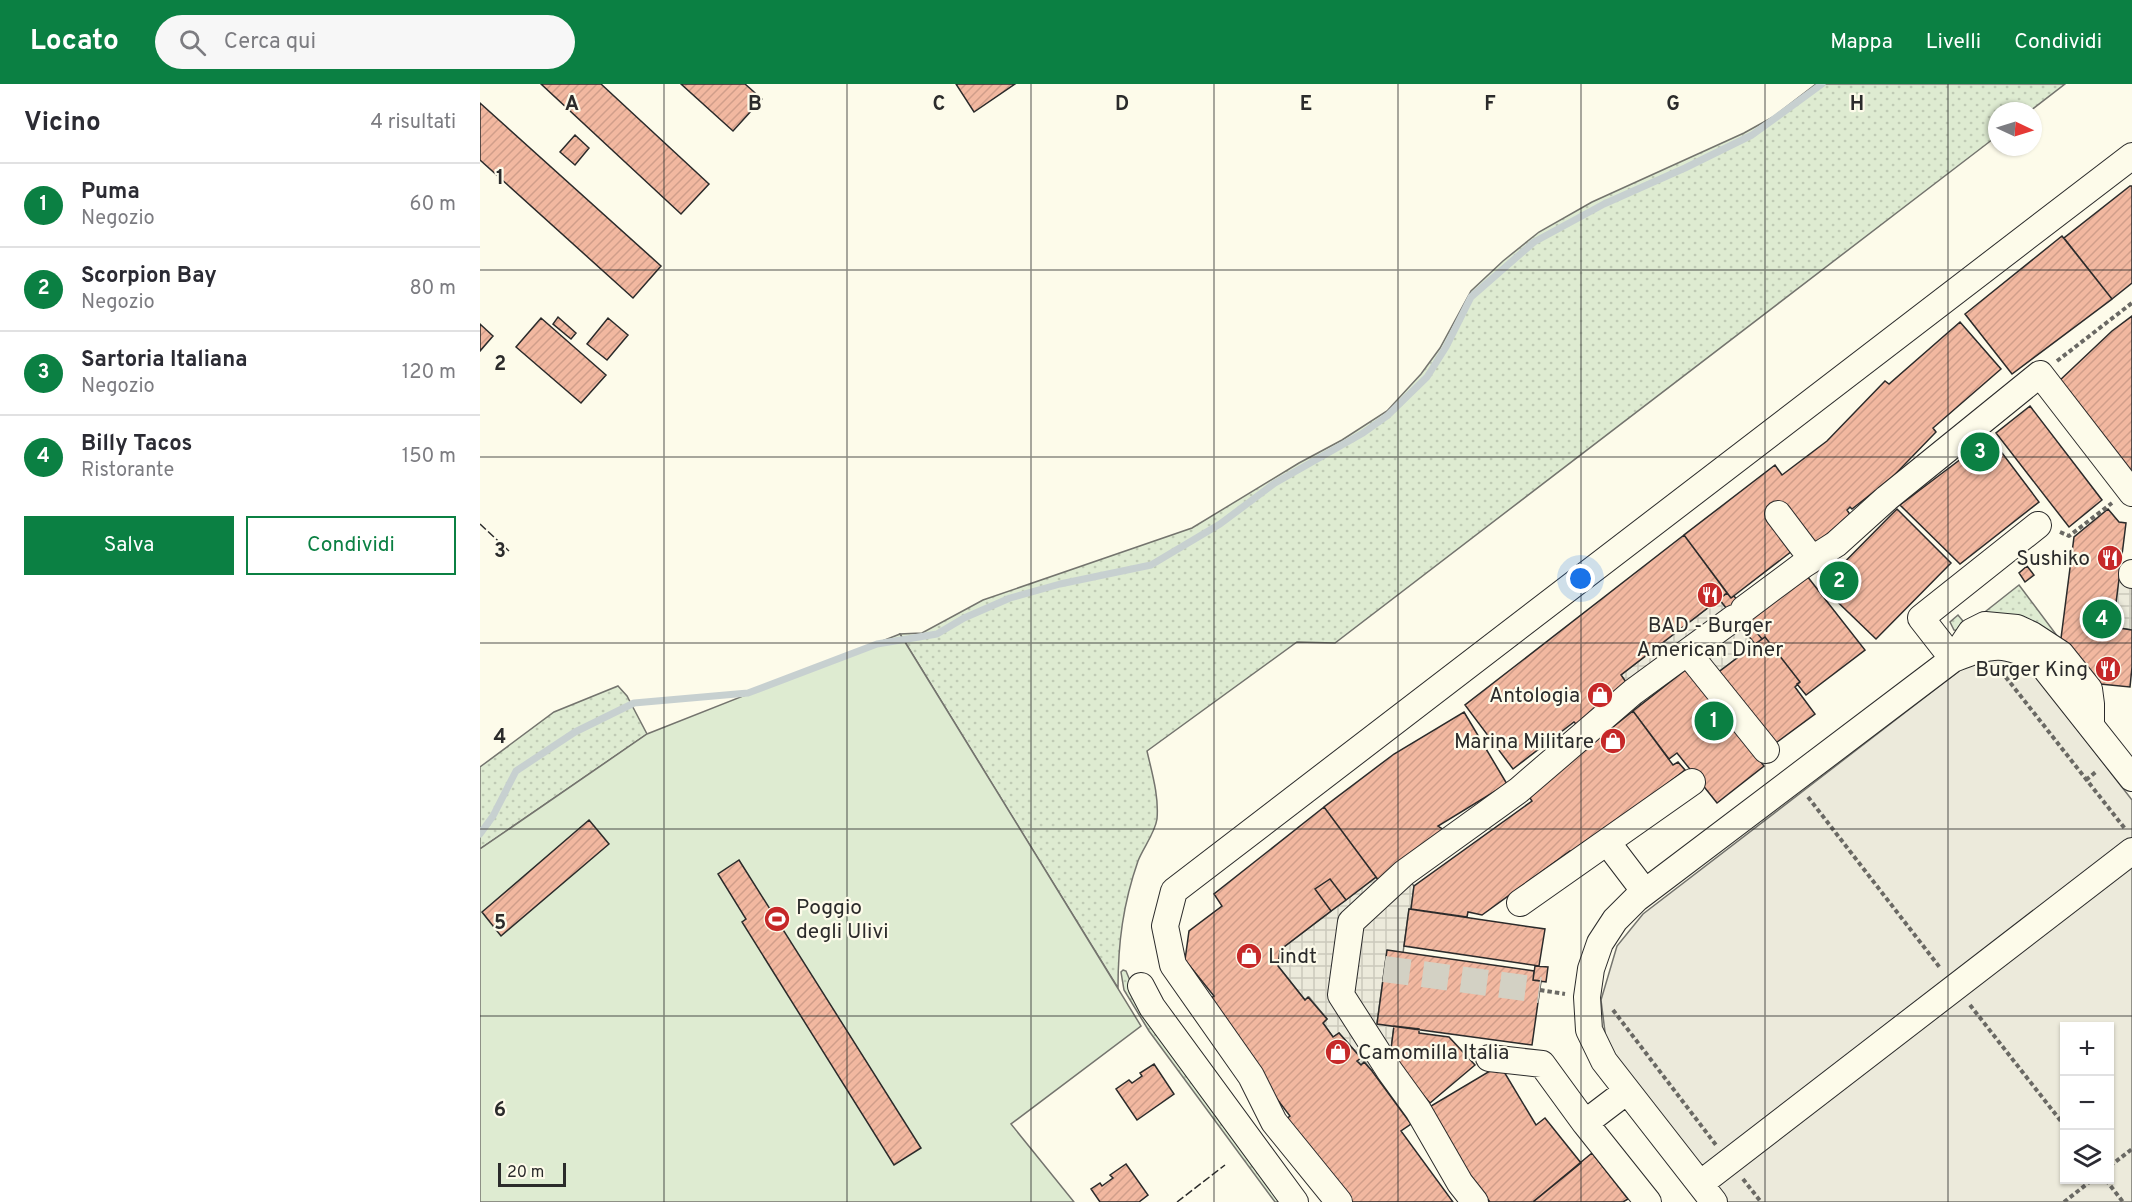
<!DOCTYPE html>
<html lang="it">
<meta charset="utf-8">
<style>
:root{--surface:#fff;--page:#f7f7f7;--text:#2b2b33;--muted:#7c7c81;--line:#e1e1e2;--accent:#0b8043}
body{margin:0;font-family:Overpass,sans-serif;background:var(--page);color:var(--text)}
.controls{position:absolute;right:18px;bottom:18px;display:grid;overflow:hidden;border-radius:0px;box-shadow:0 2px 4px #0004}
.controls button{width:54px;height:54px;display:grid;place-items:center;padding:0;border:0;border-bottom:2px solid var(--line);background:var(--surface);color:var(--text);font:30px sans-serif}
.compass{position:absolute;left:1508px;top:18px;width:54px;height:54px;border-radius:50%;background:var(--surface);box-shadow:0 2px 4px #0004;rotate:94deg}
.scale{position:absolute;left:18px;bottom:15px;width:68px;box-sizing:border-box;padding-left:6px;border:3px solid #2b2b2b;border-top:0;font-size:16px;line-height:21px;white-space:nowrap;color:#2b2b2b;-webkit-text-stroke:4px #fdfbea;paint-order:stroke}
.you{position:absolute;left:1101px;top:495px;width:21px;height:21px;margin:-15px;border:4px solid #fff;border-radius:50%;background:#1a73e8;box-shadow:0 0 0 9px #1a73e833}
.badge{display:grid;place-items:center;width:39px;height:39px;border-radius:50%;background:var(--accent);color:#fff;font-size:20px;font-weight:700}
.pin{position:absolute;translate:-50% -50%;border:3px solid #fff;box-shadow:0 2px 6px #0006}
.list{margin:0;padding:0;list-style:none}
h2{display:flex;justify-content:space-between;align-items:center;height:78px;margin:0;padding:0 24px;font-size:26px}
h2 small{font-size:20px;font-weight:400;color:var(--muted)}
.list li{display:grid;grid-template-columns:39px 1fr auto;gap:18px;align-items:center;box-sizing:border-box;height:84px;padding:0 24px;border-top:2px solid var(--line)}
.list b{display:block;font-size:22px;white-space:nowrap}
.list p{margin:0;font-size:20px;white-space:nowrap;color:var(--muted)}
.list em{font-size:20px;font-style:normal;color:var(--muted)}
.actions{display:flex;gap:12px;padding:18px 24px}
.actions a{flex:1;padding:14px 0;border:2px solid var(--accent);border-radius:0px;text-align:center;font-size:21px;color:var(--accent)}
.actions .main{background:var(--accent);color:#fff}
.icon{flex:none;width:33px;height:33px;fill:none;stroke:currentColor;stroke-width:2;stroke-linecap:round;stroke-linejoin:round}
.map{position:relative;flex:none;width:1652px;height:1118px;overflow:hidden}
header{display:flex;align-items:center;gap:36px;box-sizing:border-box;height:84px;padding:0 30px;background:var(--accent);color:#fff}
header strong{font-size:28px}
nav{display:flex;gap:33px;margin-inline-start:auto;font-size:21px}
.search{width:420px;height:54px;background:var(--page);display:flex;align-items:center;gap:15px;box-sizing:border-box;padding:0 21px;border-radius:33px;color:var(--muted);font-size:22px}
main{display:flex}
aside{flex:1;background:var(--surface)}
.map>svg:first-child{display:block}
.grass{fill:url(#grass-dots);stroke:#74746e;stroke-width:1.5}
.pitch{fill:#deebd1;stroke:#74746e;stroke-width:1.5}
.parking{fill:#eceadb;stroke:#74746e;stroke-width:1.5;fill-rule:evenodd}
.plaza{fill:url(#plaza-grid);stroke:#74746e;stroke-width:1.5}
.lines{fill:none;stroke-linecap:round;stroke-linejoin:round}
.stream{stroke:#c7d0d0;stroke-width:7}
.building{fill:url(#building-hatch);stroke:#2b2b2b;stroke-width:1.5}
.minor-tunnel{stroke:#d3d1c4;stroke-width:26;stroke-dasharray:26 13;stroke-linecap:butt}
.minor-casing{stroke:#2b2b2b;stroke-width:28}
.path{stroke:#6a6964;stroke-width:4;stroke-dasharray:4.5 3;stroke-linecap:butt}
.minor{stroke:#fdfbea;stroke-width:26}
.fence{stroke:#2b2b2b;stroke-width:1.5;stroke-dasharray:8 3;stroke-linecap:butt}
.grid{fill:none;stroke:#2b2b2b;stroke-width:1.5;stroke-opacity:0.55}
.labels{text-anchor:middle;stroke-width:4.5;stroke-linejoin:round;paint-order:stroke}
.poi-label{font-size:21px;fill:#2b2b2b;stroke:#fdfbea;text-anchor:end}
.grid-label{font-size:20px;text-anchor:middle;font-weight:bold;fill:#2b2b2b;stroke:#fdfbea;stroke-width:4.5;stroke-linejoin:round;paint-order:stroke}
</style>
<header>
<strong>Locato</strong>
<div class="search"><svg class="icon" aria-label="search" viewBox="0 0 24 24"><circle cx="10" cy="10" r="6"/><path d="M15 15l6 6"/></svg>Cerca qui</div>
<nav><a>Mappa</a><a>Livelli</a><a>Condividi</a></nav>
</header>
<main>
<aside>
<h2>Vicino<small>4 risultati</small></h2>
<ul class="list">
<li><span class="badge">1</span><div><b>Puma</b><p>Negozio</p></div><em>60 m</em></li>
<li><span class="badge">2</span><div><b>Scorpion Bay</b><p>Negozio</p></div><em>80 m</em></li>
<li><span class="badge">3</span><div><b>Sartoria Italiana</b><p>Negozio</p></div><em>120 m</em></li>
<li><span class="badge">4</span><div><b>Billy Tacos</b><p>Ristorante</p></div><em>150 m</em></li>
</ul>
<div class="actions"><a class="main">Salva</a><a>Condividi</a></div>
</aside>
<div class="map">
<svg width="1652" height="1118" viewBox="0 0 1652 1118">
<defs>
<pattern id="grass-dots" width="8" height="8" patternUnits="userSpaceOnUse" patternTransform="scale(1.5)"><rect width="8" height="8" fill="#deebd1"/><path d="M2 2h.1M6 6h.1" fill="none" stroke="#bfcab4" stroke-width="1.8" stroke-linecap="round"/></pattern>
<pattern id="plaza-grid" width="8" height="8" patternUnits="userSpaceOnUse" patternTransform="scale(1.5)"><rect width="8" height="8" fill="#eceadb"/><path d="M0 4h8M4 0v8" fill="none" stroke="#cbc9bc"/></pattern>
<pattern id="building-hatch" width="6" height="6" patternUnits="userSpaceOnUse" patternTransform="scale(1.5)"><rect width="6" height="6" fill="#f2b8a0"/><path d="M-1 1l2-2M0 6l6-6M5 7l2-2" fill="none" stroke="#d09e8a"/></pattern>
</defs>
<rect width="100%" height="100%" fill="#fdfbea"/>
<path class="grass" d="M 1336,0 L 1585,0 L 1550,27 L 1517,27 L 1517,52 L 855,559 L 817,558 L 667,667 C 672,689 679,712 677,735 C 675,749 663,764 658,777 C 643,820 638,859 638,904 L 420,550 L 442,549 L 503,516 L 712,444 L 819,379 L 862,356 L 907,327 L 941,290 L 960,264 L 991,207 L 1023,177 L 1059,148 L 1112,118 L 1264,49 L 1293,33 Z
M 1539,501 L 1581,557 L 1474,546 L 1470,538 L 1478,531 L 1487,542 Z
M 138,602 L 147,612 L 167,650 L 0,765 L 0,683 L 74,628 Z
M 643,886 L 646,887 L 651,899 L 803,1118 L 795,1118 L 669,947 L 644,906 L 641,888 Z"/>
<path class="pitch" d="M 420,550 L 661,942 L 531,1040 L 594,1118 L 0,1118 L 0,765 L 167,650 Z"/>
<path class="parking" d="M 1504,572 L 1529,576 L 1551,586 L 1652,716 L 1652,1118 L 1247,1118 L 1127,964 L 1121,916 L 1137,862 L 1163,830 L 1483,584 ZM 1584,942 L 1630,942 L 1630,1096 L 1584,1096 Z"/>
<path class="plaza" d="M 1639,489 L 1652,491 L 1652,546 L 1633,543 Z
M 1239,515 L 1275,560 L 1222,601 L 1161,621 L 1141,591 Z
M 918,782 L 934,802 L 931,825 L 929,825 L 923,869 L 907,867 L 897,939 L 914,942 L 910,973 L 892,987 L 885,978 L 881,981 L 877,977 L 881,974 L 859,949 L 853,953 L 843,939 L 847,935 L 829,913 L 825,916 L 798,882 L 800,866 L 896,793 L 898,796 Z"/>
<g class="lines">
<path class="stream" d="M 0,750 L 13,732 L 36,687 L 95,648 L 154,619 L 268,609 L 397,560 L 457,550 L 484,534 L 530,514 L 580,500 L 671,481 L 740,440 L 795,399 L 883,349 L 907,332 L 947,293 L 966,263 L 991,213 L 1054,158 L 1124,120 L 1205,84 L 1272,51 L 1342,0"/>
</g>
<path class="building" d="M 61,0 L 121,0 L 229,100 L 201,130 Z
M 201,0 L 265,0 L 282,15 L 253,47 Z
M 476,0 L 535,0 L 494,28 Z
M 0,19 L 181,182 L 153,214 L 0,76 Z
M 95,51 L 109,64 L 95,81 L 80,68 Z
M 1650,102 L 1652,102 L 1652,199 L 1632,215 L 1584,154 Z
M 1582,152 L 1632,215 L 1532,290 L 1485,230 Z
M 1652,232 L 1652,393 L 1578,298 L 1632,247 Z
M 78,233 L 96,249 L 91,255 L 73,240 Z
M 61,234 L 126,291 L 101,319 L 36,263 Z
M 128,234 L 148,251 L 127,276 L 107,260 Z
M 1480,238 L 1521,285 L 1453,344 L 1456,348 L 1397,409 L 1395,407 L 1372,425 L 1370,423 L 1367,426 L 1371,432 L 1330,463 L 1316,464 L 1251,514 L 1204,451 L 1295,381 L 1302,391 L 1347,357 L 1405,297 L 1409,300 Z
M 0,240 L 13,252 L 0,267 Z
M 1550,322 L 1622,416 L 1589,443 L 1516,349 Z
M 1510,353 L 1559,418 L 1480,480 L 1420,421 Z
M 1417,425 L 1471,479 L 1396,555 L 1341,502 Z
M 1628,425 L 1639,438 L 1646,439 L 1633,543 L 1652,546 L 1652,583 L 1650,603 L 1610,599 L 1580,562 L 1594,453 Z
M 1204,451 L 1247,509 L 1141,591 L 1148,601 L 1097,641 L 1094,638 L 1033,685 L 985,621 Z
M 1547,482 L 1554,491 L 1545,498 L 1539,489 Z
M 1327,492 L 1385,566 L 1326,611 L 1317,600 L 1320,598 L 1285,553 L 1282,555 L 1268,538 Z
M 1247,509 L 1251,514 L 1254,512 L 1272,535 L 1268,538 L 1282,555 L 1275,560 L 1239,515 Z
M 1285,553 L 1320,598 L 1315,603 L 1335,630 L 1289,664 L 1232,593 Z
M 1208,584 L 1284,682 L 1237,719 L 1197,669 L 1189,675 L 1153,627 Z
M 1153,627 L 1193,681 L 1198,678 L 1205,686 L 1094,771 L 1090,767 L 1002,831 L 988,828 L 987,833 L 931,825 L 934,802 L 1052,717 L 1048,711 Z
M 984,628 L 1027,700 L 958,742 L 964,746 L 899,797 L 844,723 L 914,670 Z
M 844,723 L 896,793 L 866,816 L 850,795 L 835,805 L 851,827 L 800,866 L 798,882 L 825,916 L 828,913 L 847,935 L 843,939 L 853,953 L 859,949 L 881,974 L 877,977 L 881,981 L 884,978 L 892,987 L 931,1040 L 921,1047 L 973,1118 L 870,1118 L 801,1039 L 810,1032 L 724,919 L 734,912 L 705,876 L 709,847 L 742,822 L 734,810 Z
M 109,736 L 129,760 L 21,852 L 2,828 Z
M 259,776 L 441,1064 L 414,1081 L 262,838 L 266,835 L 238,790 Z
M 850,795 L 866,816 L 851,827 L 835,805 Z
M 929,825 L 1065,845 L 1059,882 L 924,862 Z
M 907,866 L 1054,887 L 1053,896 L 1061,897 L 1052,961 L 897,940 Z
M 1055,882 L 1068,883 L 1066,898 L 1053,896 Z
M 914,942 L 939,945 L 939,949 L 969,953 L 995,981 L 950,1019 L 910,973 Z
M 674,980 L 694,1010 L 657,1036 L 636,1005 L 649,996 L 652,999 L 662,992 L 660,989 Z
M 1020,981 L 1056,1041 L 1065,1034 L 1101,1079 L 1053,1118 L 1010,1118 L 991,1095 L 946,1025 Z
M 1112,1069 L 1148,1115 L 1143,1118 L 1055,1118 L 1054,1117 Z
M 646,1080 L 668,1111 L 659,1118 L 620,1118 L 611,1105 L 620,1099 L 622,1102 L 633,1094 L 630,1091 Z"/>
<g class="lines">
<path class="minor-tunnel" d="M 904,885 L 1060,906"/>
<g class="minor-casing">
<path id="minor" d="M 1298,430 L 1332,475
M 1652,491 L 1652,489
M 1264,525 L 1323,481 L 1356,460 L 1407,414 L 1560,290 L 1652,409
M 1208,569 L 1286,666
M 1473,575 L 1491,548 L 1505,541 L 1537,544 L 1552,551 L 1581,570 L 1609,605 L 1611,620 L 1611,642
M 1473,575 L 1441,534 L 1558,441
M 1127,758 L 1165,808
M 1040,819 L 1212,698
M 661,902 L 672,923 L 815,1118
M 1009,974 L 1062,980 L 1105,1039
M 1147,1007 L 1105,1039 L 1168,1118
M 1220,1100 L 1652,767
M 859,1118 L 794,1038 L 771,992 L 693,881 L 685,842 L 694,807 L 1652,72
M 995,1118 L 980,1099 L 938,1026 L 909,986 L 861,911 L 871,838 L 924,789 L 1039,706 L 1153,608 L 1254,534
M 1234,1118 L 1124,977 L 1109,946 L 1107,913 L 1111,885 L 1120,859 L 1135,836 L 1156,815 L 1473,575 C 1512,560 1525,556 1561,579 L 1652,694"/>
</g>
<path class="path" d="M 1577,277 L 1652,219
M 1580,448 L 1589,452 L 1632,419
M 1521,587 L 1646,746
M 1606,696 L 1617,687
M 1328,713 L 1461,885
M 1060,906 L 1085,910
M 1490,921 L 1584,1041
M 1133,926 L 1236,1061
M 1630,1082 L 1652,1065
M 1263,1095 L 1281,1118
M 1626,1096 L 1643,1118
M 1584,1118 L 1612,1096"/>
<use href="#minor" class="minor"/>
<path class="fence" d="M 0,440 L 29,467
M 697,1118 L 745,1081"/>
</g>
<path class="grid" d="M 184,0 L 184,1118M 367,0 L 367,1118M 551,0 L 551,1118M 734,0 L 734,1118M 918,0 L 918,1118M 1101,0 L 1101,1118M 1285,0 L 1285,1118M 1468,0 L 1468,1118M 0,186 L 1652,186M 0,373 L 1652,373M 0,559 L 1652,559M 0,745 L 1652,745M 0,932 L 1652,932"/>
<defs>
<g id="restaurant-disc" transform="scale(1.35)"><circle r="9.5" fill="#c62828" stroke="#fdfbea"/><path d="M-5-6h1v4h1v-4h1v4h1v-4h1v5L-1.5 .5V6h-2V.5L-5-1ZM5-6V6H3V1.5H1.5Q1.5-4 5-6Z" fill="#fff"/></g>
<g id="shop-disc" transform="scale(1.35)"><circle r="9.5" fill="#c62828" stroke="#fdfbea"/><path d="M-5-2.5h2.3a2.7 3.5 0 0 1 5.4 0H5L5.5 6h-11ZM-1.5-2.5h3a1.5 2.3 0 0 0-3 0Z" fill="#fff"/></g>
<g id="stadium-disc" transform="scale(1.35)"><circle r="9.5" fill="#c62828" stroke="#fdfbea"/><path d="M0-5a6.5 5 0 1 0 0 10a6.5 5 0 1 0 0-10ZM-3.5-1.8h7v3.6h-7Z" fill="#fff"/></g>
</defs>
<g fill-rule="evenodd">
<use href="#restaurant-disc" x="1630" y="474"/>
<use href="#restaurant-disc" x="1230" y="511"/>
<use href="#restaurant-disc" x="1628" y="585"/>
<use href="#shop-disc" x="1120" y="611"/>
<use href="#shop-disc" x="1133" y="657"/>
<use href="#stadium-disc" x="297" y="835"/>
<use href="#shop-disc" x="769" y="872"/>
<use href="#shop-disc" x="858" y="968"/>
</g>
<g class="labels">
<g class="poi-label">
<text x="1610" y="481">Sushiko</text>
<text x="1230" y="548" text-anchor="middle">BAD - Burger<tspan x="1230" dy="24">American Diner</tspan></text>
<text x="1608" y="592">Burger King</text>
<text x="1100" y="618">Antologia</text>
<text x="1114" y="664">Marina Militare</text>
<text x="316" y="830" text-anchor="start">Poggio<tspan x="316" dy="24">degli Ulivi</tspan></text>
<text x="788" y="879" text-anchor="start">Lindt</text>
<text x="878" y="975" text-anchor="start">Camomilla Italia</text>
</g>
</g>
<g class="grid-label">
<text x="92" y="26">A</text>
<text x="275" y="26">B</text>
<text x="459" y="26">C</text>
<text x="642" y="26">D</text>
<text x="826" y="26">E</text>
<text x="1010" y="26">F</text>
<text x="1193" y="26">G</text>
<text x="1377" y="26">H</text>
<text x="20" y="100">1</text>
<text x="20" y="286">2</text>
<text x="20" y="473">3</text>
<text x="20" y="659">4</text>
<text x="20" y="845">5</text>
<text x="20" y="1032">6</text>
</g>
</svg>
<div class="controls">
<button>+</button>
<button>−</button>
<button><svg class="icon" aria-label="layers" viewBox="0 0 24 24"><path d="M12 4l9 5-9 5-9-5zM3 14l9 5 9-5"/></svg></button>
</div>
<svg class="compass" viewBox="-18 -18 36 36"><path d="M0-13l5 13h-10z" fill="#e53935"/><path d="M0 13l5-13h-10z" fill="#7c7c81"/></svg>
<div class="scale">20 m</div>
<div class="you"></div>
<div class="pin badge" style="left:1234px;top:637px">1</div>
<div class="pin badge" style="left:1359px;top:497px">2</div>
<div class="pin badge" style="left:1500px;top:368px">3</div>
<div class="pin badge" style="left:1622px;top:535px">4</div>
</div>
</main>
